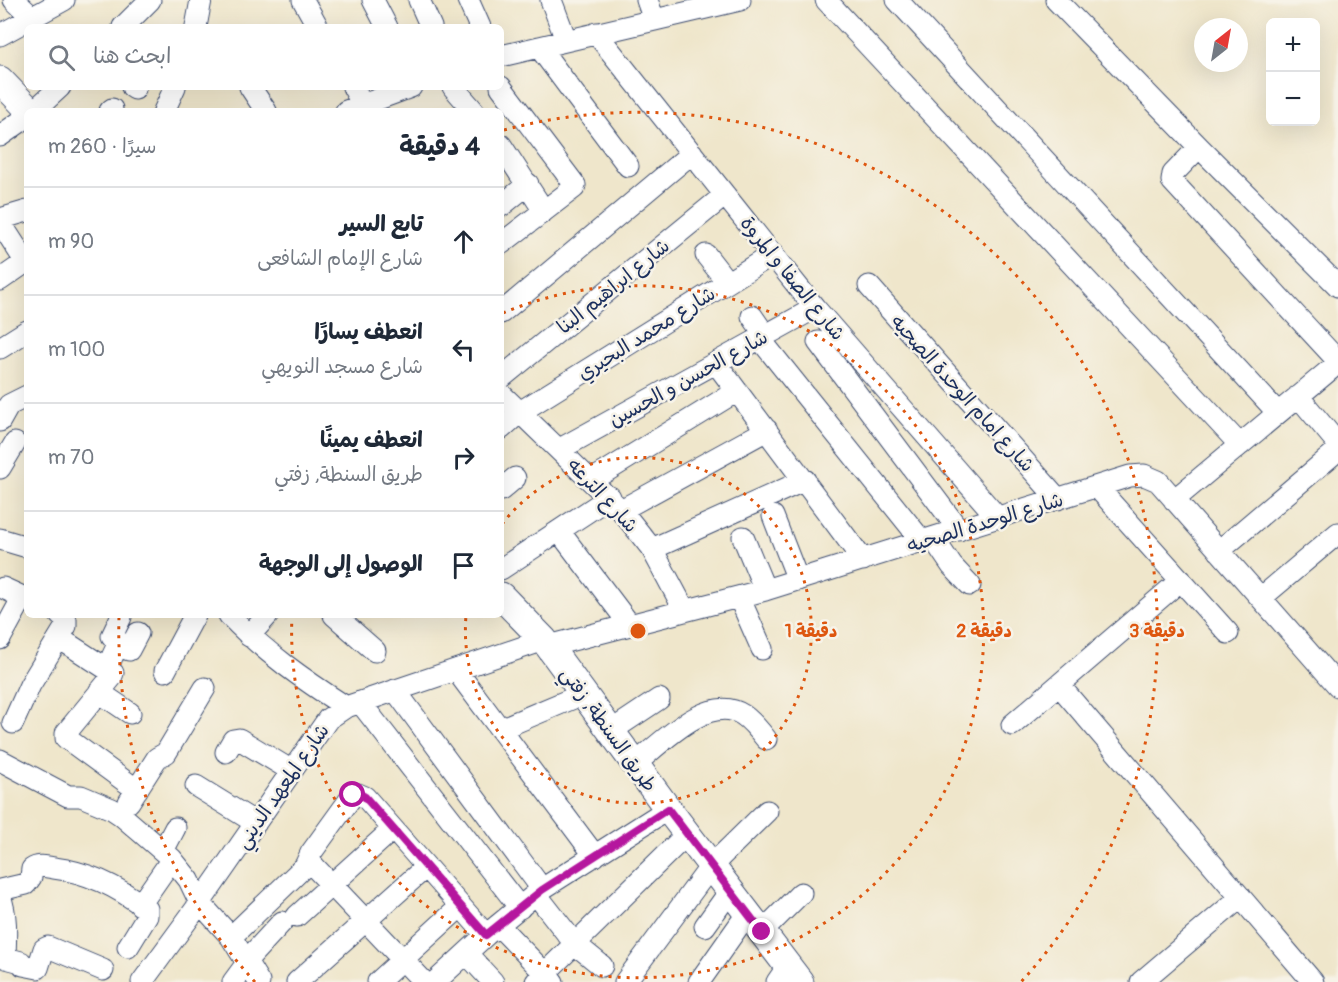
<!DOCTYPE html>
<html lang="ar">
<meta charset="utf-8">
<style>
:root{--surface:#fff;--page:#f6f6f7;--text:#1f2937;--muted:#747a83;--line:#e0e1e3}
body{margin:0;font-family:Pangolin,"Playpen Sans Arabic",sans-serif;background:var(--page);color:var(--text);direction:rtl}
.controls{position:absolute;right:18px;top:18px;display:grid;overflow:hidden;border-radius:9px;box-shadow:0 6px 24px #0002}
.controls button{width:54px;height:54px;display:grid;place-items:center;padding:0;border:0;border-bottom:2px solid var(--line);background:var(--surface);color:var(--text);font:30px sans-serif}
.compass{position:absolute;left:1194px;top:18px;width:54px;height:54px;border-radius:50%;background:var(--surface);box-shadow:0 6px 24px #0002;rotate:31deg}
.stop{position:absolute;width:18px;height:18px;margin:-14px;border:4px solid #b5179e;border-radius:50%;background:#fff}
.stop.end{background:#b5179e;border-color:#fff;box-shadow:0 2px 6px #0008}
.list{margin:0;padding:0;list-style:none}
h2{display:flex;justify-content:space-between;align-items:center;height:78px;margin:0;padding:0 24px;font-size:26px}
h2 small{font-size:20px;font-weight:400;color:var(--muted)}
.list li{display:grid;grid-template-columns:39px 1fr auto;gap:18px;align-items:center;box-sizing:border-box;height:108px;padding:0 24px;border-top:2px solid var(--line)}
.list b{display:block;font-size:22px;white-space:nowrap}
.list p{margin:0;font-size:20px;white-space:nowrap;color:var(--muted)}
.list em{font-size:20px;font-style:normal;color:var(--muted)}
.icon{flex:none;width:33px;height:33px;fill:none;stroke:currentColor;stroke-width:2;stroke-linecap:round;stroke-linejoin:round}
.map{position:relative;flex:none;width:1338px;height:982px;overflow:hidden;direction:ltr}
.search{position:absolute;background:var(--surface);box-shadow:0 6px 24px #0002;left:24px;top:24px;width:480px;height:66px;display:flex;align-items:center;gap:15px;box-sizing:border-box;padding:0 21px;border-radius:9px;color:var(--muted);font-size:22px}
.panel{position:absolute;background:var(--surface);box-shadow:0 6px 24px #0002;left:24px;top:108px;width:480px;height:510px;border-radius:9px;direction:rtl}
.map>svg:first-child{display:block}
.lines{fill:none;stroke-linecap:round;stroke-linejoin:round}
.minor-casing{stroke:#3b4a6e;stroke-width:23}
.major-casing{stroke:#3b4a6e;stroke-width:29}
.minor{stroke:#fff;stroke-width:21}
.major{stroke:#fff;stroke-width:27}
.route{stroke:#b5179e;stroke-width:8}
.ring{fill:none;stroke:#de5710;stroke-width:3;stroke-dasharray:3 6}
.labels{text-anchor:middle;stroke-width:5;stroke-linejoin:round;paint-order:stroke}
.street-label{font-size:20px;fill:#1b2f5e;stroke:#f7f3e8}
.centre{fill:#de5710;stroke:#f7f3e8;stroke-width:3}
.ring-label{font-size:18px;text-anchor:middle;font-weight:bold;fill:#de5710;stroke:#f7f3e8;stroke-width:5;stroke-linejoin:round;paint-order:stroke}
</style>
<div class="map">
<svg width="1338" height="982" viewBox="0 0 1338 982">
<rect width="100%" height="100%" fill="#f7f3e8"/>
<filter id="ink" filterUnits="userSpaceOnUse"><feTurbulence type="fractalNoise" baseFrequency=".0167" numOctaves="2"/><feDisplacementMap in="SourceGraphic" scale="12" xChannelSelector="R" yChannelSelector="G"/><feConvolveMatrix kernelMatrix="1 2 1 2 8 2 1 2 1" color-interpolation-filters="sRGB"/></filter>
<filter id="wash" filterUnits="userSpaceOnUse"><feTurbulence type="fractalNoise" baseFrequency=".008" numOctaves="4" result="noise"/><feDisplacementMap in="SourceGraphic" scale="24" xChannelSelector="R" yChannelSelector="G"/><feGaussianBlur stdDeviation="1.35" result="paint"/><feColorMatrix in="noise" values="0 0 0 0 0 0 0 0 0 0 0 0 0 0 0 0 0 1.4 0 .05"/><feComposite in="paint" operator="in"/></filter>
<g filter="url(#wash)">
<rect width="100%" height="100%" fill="#efe6cb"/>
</g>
<g filter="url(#ink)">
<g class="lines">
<g class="minor-casing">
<path id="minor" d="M 14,0 L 32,17
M 303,0 L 318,27
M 373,0 L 387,27
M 419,0 L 431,27
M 468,0 L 480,27
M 551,0 L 566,40
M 647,0 L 654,20
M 826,0 L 1240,445
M 897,0 L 1278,413
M 1056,0 L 1199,147 L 1338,286
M 123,27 L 150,0
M 196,27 L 201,0
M 596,33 L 815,308 L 998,518
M 0,35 L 64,0
M 539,47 L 628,166
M 501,56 L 740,0
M 132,87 L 135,89
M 250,87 L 266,111
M 353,87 L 363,105
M 453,87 L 474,111
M 501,87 L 575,185 L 574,188 L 501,244
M 34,111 L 60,87
M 110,111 L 112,109
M 164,111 L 175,87
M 346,111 L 411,87
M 0,136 L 27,117
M 501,145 L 544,211
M 1199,147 L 1173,174 L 1172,181 L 1338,361
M 501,206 L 528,184
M 0,219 L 27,211
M 0,222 L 27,264
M 706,255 L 727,282
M 0,280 L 26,262
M 869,286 L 1058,499
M 501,313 L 692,153
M 752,316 L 765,335
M 760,339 L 922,541
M 818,342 L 959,530
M 0,348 L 27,331
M 716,363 L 863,560
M 501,378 L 725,195
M 501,394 L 621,510 L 652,549 L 685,611
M 1298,396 L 1338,444
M 0,421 L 9,405 L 27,396
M 501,429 L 520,412 L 773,254
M 560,449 L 815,308
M 0,468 L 15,443
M 592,480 L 737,391
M 1097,487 L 1228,633
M 501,490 L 515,478
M 1174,500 L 1338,363
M 621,510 L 767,430
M 773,516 L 798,580
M 559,531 L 630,625
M 743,537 L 765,590
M 933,538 L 952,566 L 970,585
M 0,539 L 27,547
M 652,549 L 805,480
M 1219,551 L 1338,450
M 501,569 L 610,497
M 3,588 L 27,599
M 739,597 L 762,649
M 1261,598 L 1338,533
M 229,615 C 264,652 304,680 346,707
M 334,615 L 375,651
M 249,636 L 268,615
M 59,638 L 113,673 L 111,678 L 66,733 L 66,738 L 137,790
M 0,639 L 23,597
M 118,645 L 129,650 L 138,633
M 549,646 L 765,590 L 1130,476 L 1144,475 L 1158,481 L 1338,686
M 107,668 L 119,642 L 112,636 L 121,617
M 456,670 L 595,856
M 165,671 L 195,615
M 1059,685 L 1313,982
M 395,690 L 542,889
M 99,692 L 130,713
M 360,702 L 520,908
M 13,723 L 30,685 L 66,626 L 66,620 L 60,615
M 1012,725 L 1181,580
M 500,729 L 583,694
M 611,731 L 659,699
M 226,752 L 233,740 L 239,739 L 292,771
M 0,760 L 68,796 L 81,796 L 112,809 L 121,815 L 172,859 L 189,880 L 200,903 L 231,937 L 259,982
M 635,764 C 660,744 709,692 743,715 C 752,721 759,730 766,739
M 196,786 L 256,823
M 129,802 L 157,758 L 166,753 L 205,688
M 163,851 L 175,828
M 308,860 L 424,982
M 0,890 L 26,884 L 31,877 L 32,869 C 39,864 46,867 54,868 C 88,872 120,888 147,909 L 147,916 L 128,947
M 536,894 L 575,944 L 602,966
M 0,896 C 7,915 6,934 5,955 L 6,958 L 21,962 L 23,965 L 38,968 L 44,949 L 48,947 L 103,970
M 140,905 L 172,859
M 297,916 L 393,829
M 498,925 L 553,982
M 705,926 L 730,891
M 762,932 L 801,893
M 231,937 L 305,866 L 311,853 L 353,795 L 358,794 L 365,797 L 486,935
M 467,954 L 493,982
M 246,961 L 282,922
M 142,982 L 200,903 L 328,719 L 346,707 L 544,640
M 233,982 L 247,963
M 297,982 L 426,867
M 378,982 L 461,906
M 435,982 L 486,935 L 542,889 L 668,809
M 536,982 L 687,834
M 625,982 L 711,866 L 767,811
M 699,982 L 747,914
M 777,982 L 788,966
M 1141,982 L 1241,897"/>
</g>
<g class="major-casing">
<path id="major" d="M 0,80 L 30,111
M 501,596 L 544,640 L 668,809 L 800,982"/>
</g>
<use href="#minor" class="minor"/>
<use href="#major" class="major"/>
</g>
</g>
<g class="lines" filter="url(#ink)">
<path class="route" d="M 353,795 L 360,794 L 365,797 L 486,935 L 542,890 L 668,809 L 762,932"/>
</g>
<g class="ring">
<path d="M502 524A173 173 0 1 1 466 616"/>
<path d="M503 313A346 346 0 1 1 292 616"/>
<path d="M255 982A519 519 0 0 1 119 617M504 130A519 519 0 0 1 1021 982"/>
</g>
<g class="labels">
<g class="street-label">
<text transform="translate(793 278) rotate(51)" y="7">شارع الصفا و المروة</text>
<text transform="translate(613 286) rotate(-39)" y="7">شارع ابراهيم البنا</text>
<text transform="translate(646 333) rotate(-32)" y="7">شارع محمد البحيري</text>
<text transform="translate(688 378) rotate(-29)" y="7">شارع الحسن و الحسين</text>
<text transform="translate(963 393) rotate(48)" y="7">شارع امام الوحدة الصحيه</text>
<text transform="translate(603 495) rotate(47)" y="7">شارع الترعه</text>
<text transform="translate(985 522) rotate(-17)" y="7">شارع الوحدة الصحيه</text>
<text transform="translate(609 729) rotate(54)" y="7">طريق السنطة, زفتي</text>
<text transform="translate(282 786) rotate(-55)" y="7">شارع المعهد الديني</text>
</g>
</g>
<circle cx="638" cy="631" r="9" class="centre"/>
<g class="ring-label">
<text x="811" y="637">1 دقيقة</text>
<text x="984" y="637">2 دقيقة</text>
<text x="1157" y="637">3 دقيقة</text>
</g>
</svg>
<div class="controls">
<button>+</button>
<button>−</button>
</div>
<svg class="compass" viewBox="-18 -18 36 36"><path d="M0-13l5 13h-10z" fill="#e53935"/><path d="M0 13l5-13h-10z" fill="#747a83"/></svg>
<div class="stop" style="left:353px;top:795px"></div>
<div class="stop end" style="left:762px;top:932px"></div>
<div class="search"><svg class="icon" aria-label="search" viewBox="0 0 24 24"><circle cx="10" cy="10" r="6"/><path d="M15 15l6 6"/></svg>ابحث هنا</div>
<section class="panel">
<h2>4 دقيقة<small>سيرًا · 260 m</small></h2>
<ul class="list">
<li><svg class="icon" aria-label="ahead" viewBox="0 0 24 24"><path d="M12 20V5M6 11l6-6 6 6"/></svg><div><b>تابع السير</b><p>شارع الإمام الشافعى</p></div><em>90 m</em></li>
<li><svg class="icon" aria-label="left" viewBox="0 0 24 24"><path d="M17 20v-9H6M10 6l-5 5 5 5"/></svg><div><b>انعطف يسارًا</b><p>شارع مسجد النويهي</p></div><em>100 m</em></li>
<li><svg class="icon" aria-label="right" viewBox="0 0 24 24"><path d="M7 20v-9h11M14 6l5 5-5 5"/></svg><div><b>انعطف يمينًا</b><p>طريق السنطة, زفتي</p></div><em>70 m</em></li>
<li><svg class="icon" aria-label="arrive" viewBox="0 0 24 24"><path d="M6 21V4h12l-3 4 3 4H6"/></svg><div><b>الوصول إلى الوجهة</b></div></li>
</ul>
</section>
</div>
